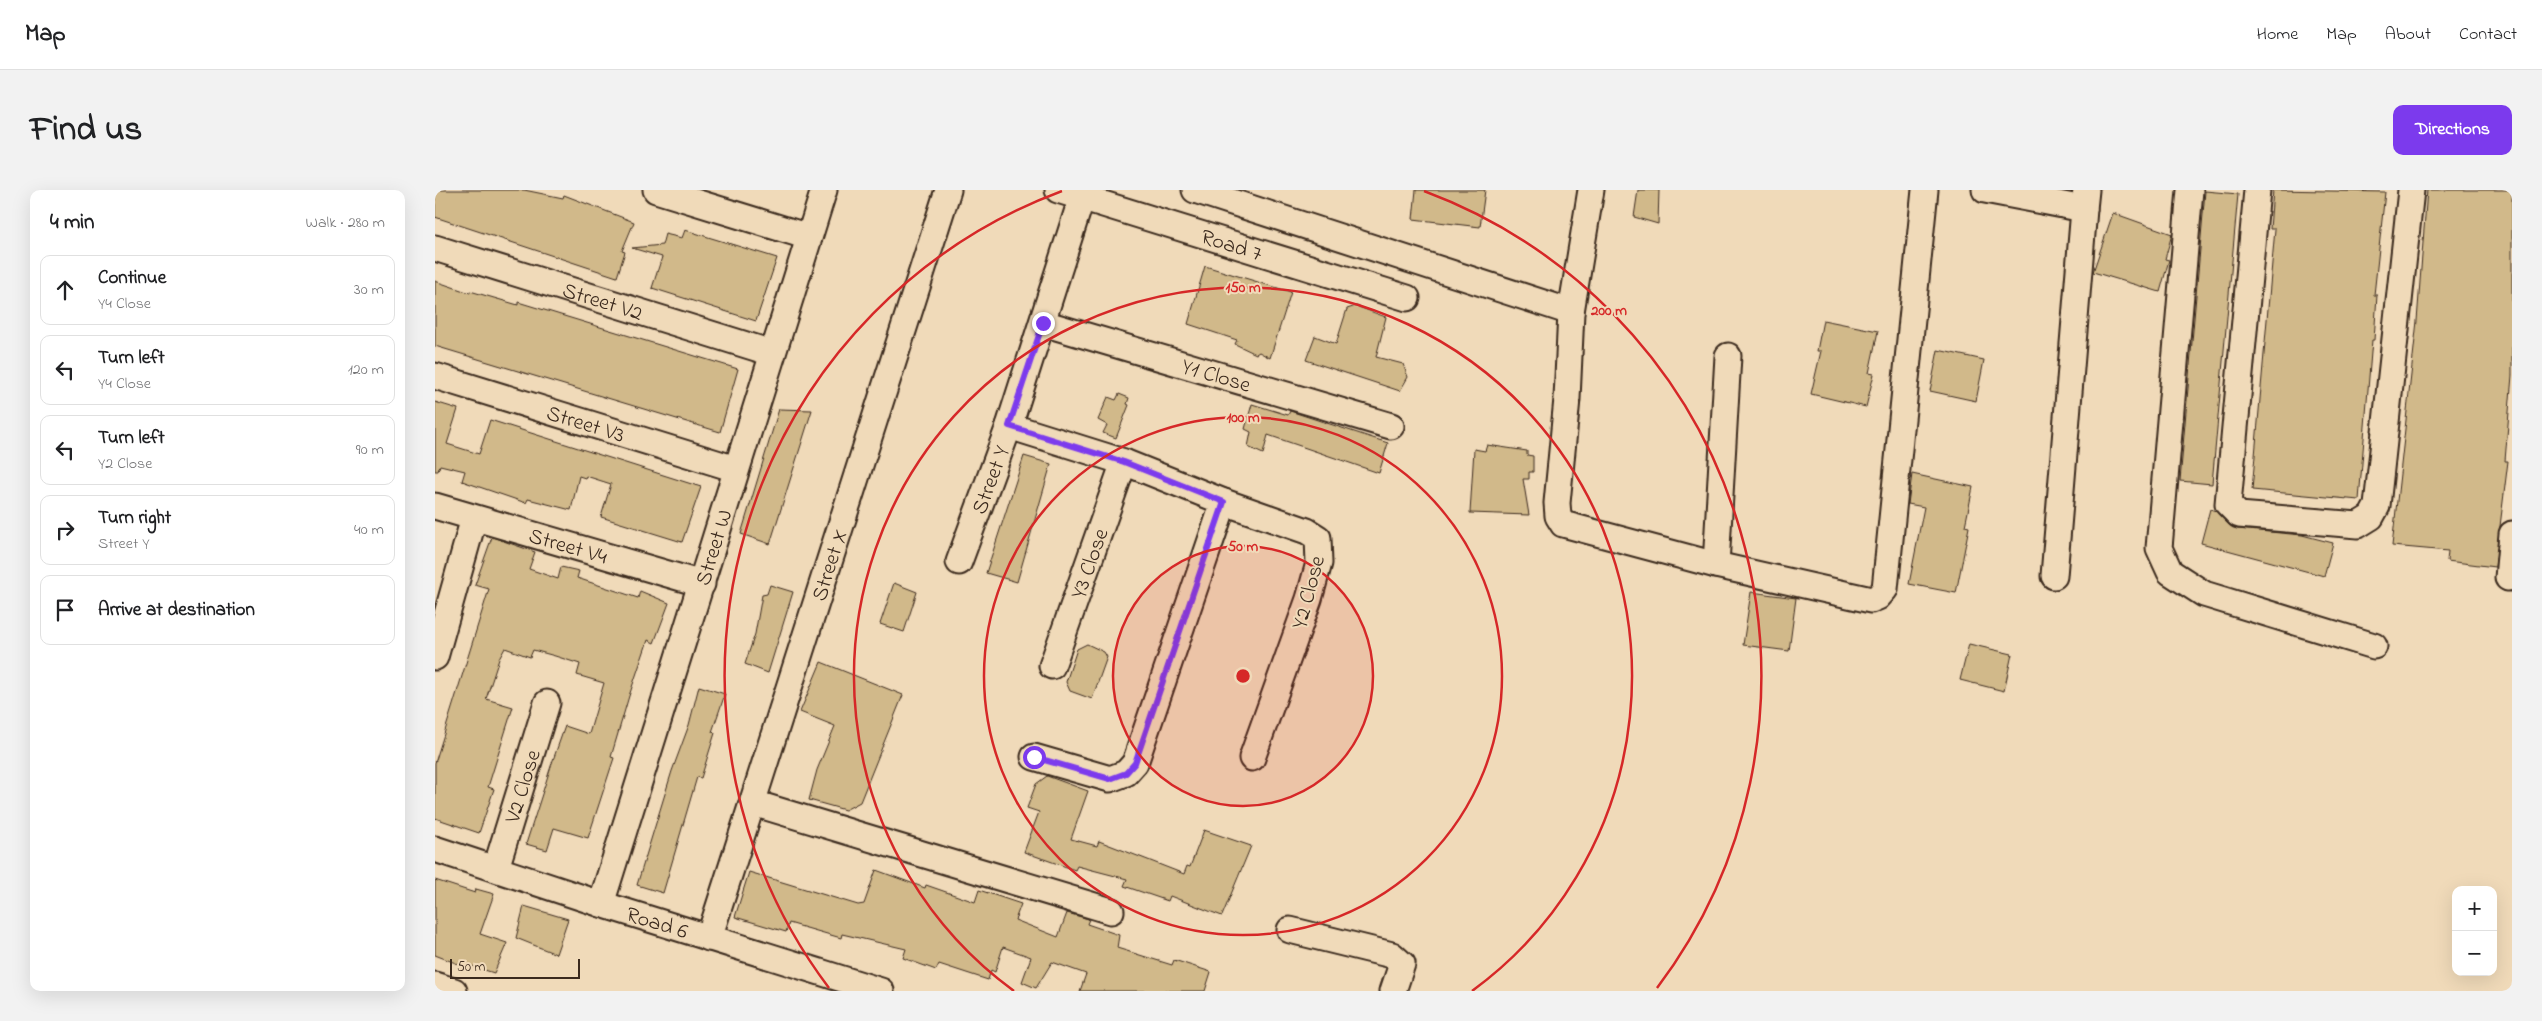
<!DOCTYPE html>
<meta charset="utf-8">
<style>
:root{--surface:#fff;--page:#f2f2f2;--text:#202124;--muted:#757577;--line:#e0e0e0;--accent:#7c3aed}
body{margin:0;font-family:"Indie Flower",sans-serif;background:var(--page);color:var(--text)}
.controls{position:absolute;right:15px;bottom:15px;display:grid;overflow:hidden;border-radius:10px;box-shadow:0 5px 20px #0002}
.controls button{width:45px;height:45px;display:grid;place-items:center;padding:0;border:0;border-bottom:1px solid var(--line);background:var(--surface);color:var(--text);font:25px sans-serif}
.scale{position:absolute;left:15px;bottom:12px;width:130px;box-sizing:border-box;padding-left:5px;border:2px solid #3b2a1e;border-top:0;font-size:14px;line-height:18px;white-space:nowrap;color:#3b2a1e;-webkit-text-stroke:4px #f0dab9;paint-order:stroke}
.stop{position:absolute;width:15px;height:15px;margin:-11px;border:4px solid #7c3aed;border-radius:50%;background:#fff}
.stop.end{background:#7c3aed;border-color:#fff;box-shadow:0 1px 5px #0008}
.list{margin:0;padding:0;list-style:none}
h2{display:flex;justify-content:space-between;align-items:center;height:65px;margin:0;padding:0 20px;font-size:21px}
h2 small{font-size:16px;font-weight:400;color:var(--muted)}
.list li{display:grid;grid-template-columns:32px 1fr auto;gap:15px;align-items:center;box-sizing:border-box;height:70px;margin:0 10px 10px;padding:0 10px;border:1px solid var(--line);border-radius:10px}
.list b{display:block;font-size:19px;white-space:nowrap}
.list p{margin:0;font-size:16px;white-space:nowrap;color:var(--muted)}
.list em{font-size:16px;font-style:normal;color:var(--muted)}
.icon{flex:none;width:28px;height:28px;fill:none;stroke:currentColor;stroke-width:2;stroke-linecap:round;stroke-linejoin:round}
.map{position:relative;flex:none;width:2077px;height:801px;overflow:hidden;border-radius:10px}
header{display:flex;align-items:center;gap:30px;box-sizing:border-box;height:70px;padding:0 25px;background:var(--surface);border-bottom:1px solid var(--line)}
header strong{font-size:24px}
nav{display:flex;gap:28px;margin-inline-start:auto;font-size:18px}
.intro{display:flex;align-items:center;justify-content:space-between;box-sizing:border-box;height:120px;padding:0 30px}
h1{margin:0;font-size:35px}
.button{padding:12px 22px;border-radius:10px;background:var(--accent);color:#fff;font-size:18px;font-weight:700}
main{display:flex;gap:30px;padding:0 30px}
aside{flex:1;background:var(--surface);border-radius:10px;box-shadow:0 5px 20px #0002}
.map>svg:first-child{display:block}
.building{fill:#d1b98a;stroke:#3b2a1e}
.lines{fill:none;stroke-linecap:round;stroke-linejoin:round}
.minor-casing{stroke:#3b2a1e;stroke-width:29}
.minor{stroke:#f0dab9;stroke-width:25}
.route{stroke:#7c3aed;stroke-width:6}
.ring{fill:none;stroke:#d62828;stroke-width:2.5}
.labels{text-anchor:middle;stroke-width:4;stroke-linejoin:round;paint-order:stroke}
.street-label{font-size:22px;fill:#3b2a1e;stroke:#f0dab9}
.centre{fill:#d62828;stroke:#f0dab9;stroke-width:2.5}
.ring-label{font-size:15px;text-anchor:middle;font-weight:bold;fill:#d62828;stroke:#f0dab9;stroke-width:4;stroke-linejoin:round;paint-order:stroke}
</style>
<header>
<strong>Map</strong>
<nav><a>Home</a><a>Map</a><a>About</a><a>Contact</a></nav>
</header>
<div class="intro"><h1>Find us</h1><a class="button">Directions</a></div>
<main>
<aside>
<h2>4 min<small>Walk · 280 m</small></h2>
<ul class="list">
<li><svg class="icon" aria-label="ahead" viewBox="0 0 24 24"><path d="M12 20V5M6 11l6-6 6 6"/></svg><div><b>Continue</b><p>Y4 Close</p></div><em>30 m</em></li>
<li><svg class="icon" aria-label="left" viewBox="0 0 24 24"><path d="M17 20v-9H6M10 6l-5 5 5 5"/></svg><div><b>Turn left</b><p>Y4 Close</p></div><em>120 m</em></li>
<li><svg class="icon" aria-label="left" viewBox="0 0 24 24"><path d="M17 20v-9H6M10 6l-5 5 5 5"/></svg><div><b>Turn left</b><p>Y2 Close</p></div><em>90 m</em></li>
<li><svg class="icon" aria-label="right" viewBox="0 0 24 24"><path d="M7 20v-9h11M14 6l5 5-5 5"/></svg><div><b>Turn right</b><p>Street Y</p></div><em>40 m</em></li>
<li><svg class="icon" aria-label="arrive" viewBox="0 0 24 24"><path d="M6 21V4h12l-3 4 3 4H6"/></svg><div><b>Arrive at destination</b></div></li>
</ul>
</aside>
<div class="map">
<svg width="2077" height="801" viewBox="0 0 2077 801">
<rect width="100%" height="100%" fill="#f0dab9"/>
<filter id="ink" filterUnits="userSpaceOnUse"><feTurbulence type="fractalNoise" baseFrequency=".02" numOctaves="2"/><feDisplacementMap in="SourceGraphic" scale="10" xChannelSelector="R" yChannelSelector="G"/><feConvolveMatrix kernelMatrix="1 2 1 2 8 2 1 2 1" color-interpolation-filters="sRGB"/></filter>
<g filter="url(#ink)">
<path class="building" d="M 0,0 L 89,0 L 128,8 L 129,5 L 199,32 L 187,61 L 190,62 L 182,87 L 0,27 Z
M 981,0 L 1050,0 L 1045,37 L 978,29 Z
M 1203,0 L 1224,0 L 1223,34 L 1199,27 Z
M 1838,0 L 1950,2 L 1939,105 L 1942,105 L 1939,150 L 1937,150 L 1924,310 L 1817,300 L 1840,39 L 1835,39 Z
M 1992,0 L 2077,0 L 2077,185 L 2070,271 L 2073,271 L 2060,377 L 2012,371 L 2013,361 L 1957,356 L 1982,131 Z
M 1770,1 L 1803,4 L 1777,294 L 1745,291 Z
M 1678,23 L 1737,44 L 1730,69 L 1734,70 L 1725,102 L 1658,82 Z
M 250,40 L 342,68 L 321,131 L 217,98 L 227,67 L 197,58 L 227,55 L 230,44 L 247,48 Z
M 770,76 L 856,102 L 835,168 L 824,162 L 821,164 L 800,154 L 802,150 L 753,134 Z
M 0,91 L 35,103 L 35,101 L 83,115 L 83,112 L 303,179 L 285,242 L 0,156 Z
M 921,116 L 951,127 L 941,167 L 968,174 L 973,187 L 965,201 L 871,170 L 880,146 L 901,154 L 912,119 Z
M 1388,130 L 1443,141 L 1434,183 L 1439,184 L 1431,217 L 1376,204 L 1386,161 L 1382,161 Z
M 1503,160 L 1549,170 L 1541,211 L 1495,201 Z
M 684,204 L 694,208 L 692,214 L 694,215 L 681,248 L 668,243 L 672,235 L 663,230 L 673,207 L 681,210 Z
M 0,212 L 23,219 L 12,254 L 44,264 L 55,230 L 266,297 L 247,352 L 166,327 L 176,294 L 151,286 L 150,288 L 144,286 L 136,320 L 93,309 L 91,313 L 27,291 L 30,281 L 5,275 L 3,281 L 0,281 Z
M 817,214 L 853,225 L 855,221 L 953,253 L 944,283 L 833,245 L 828,264 L 813,257 L 816,242 L 810,239 Z
M 344,219 L 377,220 L 335,354 L 306,344 Z
M 1052,255 L 1092,261 L 1092,265 L 1098,266 L 1098,282 L 1094,282 L 1094,289 L 1088,289 L 1094,325 L 1035,323 L 1039,259 L 1050,261 Z
M 589,266 L 616,274 L 582,392 L 551,383 Z
M 1477,284 L 1538,297 L 1530,336 L 1534,337 L 1521,403 L 1474,394 L 1489,317 L 1473,314 Z
M 1775,319 L 1781,321 L 1794,335 L 1802,339 L 1867,345 L 1898,353 L 1889,386 L 1766,353 Z
M 57,347 L 100,362 L 94,379 L 123,389 L 126,377 L 144,381 L 142,388 L 203,408 L 205,401 L 234,413 L 219,453 L 213,450 L 194,506 L 176,567 L 179,568 L 153,648 L 119,638 L 112,660 L 91,654 L 117,573 L 130,536 L 154,544 L 169,493 L 142,485 L 145,474 L 120,466 L 98,460 L 95,467 L 70,458 L 64,469 L 51,509 L 78,517 L 53,597 L 59,599 L 44,643 L 0,628 L 0,573 L 54,399 L 40,395 Z
M 459,393 L 482,402 L 469,442 L 445,434 Z
M 335,395 L 358,402 L 333,483 L 310,474 L 320,444 L 327,405 L 332,404 Z
M 1316,402 L 1361,408 L 1354,461 L 1308,455 Z
M 652,454 L 669,462 L 672,467 L 657,509 L 635,501 L 631,492 L 642,459 Z
M 1534,454 L 1577,464 L 1569,501 L 1525,490 Z
M 386,472 L 468,505 L 425,612 L 410,620 L 374,610 L 382,580 L 400,536 L 365,522 Z
M 264,496 L 290,504 L 277,542 L 280,543 L 266,588 L 262,587 L 228,703 L 202,695 L 237,581 L 254,535 Z
M 612,586 L 653,601 L 636,649 L 662,656 L 664,651 L 749,684 L 752,676 L 755,677 L 769,640 L 816,656 L 787,726 L 735,706 L 733,711 L 689,696 L 692,689 L 642,676 L 640,680 L 589,662 L 604,622 L 592,618 L 601,594 Z
M 441,680 L 490,698 L 491,695 L 540,712 L 544,700 L 586,714 L 580,730 L 623,747 L 632,723 L 654,729 L 652,734 L 684,745 L 682,758 L 737,775 L 739,770 L 776,782 L 770,801 L 645,801 L 651,784 L 617,772 L 601,798 L 587,792 L 596,767 L 568,757 L 560,782 L 556,780 L 553,790 L 504,774 L 501,780 L 468,768 L 471,759 L 407,744 L 406,748 L 354,733 L 351,742 L 300,727 L 314,682 L 423,715 L 429,714 Z
M 0,690 L 40,703 L 41,699 L 59,704 L 45,744 L 72,753 L 59,783 L 37,776 L 36,779 L 0,765 Z
M 89,716 L 133,729 L 121,764 L 81,748 Z"/>
<g class="lines">
<g class="minor-casing">
<g id="minor">
<path d="M 221,0 L 374,47"/>
<path id="s1" d="M 623,0 L 972,108"/>
<path d="M 760,0 L 1136,122 L 1156,0"/>
<path d="M 1550,0 L 1649,19 L 1651,0"/>
<path d="M 1755,0 L 1724,358 L 1735,382 L 1769,404 L 1939,456"/>
<path d="M 1822,0 L 1793,314 L 1804,325 L 1923,335 L 1936,327 L 1942,316 L 1976,0"/>
<path id="s2" d="M 0,58 L 337,163"/>
<path d="M 1136,122 L 1132,209 L 1122,313 L 1123,326 L 1128,334 L 1281,375 L 1436,410 L 1443,407 L 1450,399 L 1490,0"/>
<path id="s3" d="M 608,133 L 956,236"/>
<path id="s4" d="M 0,186 L 301,279"/>
<path d="M 574,236 L 689,272 L 789,312 L 872,341 L 883,348 L 884,373 L 874,409 L 817,568"/>
<path id="s5" d="M 0,316 L 267,394"/>
<path id="s6" d="M 524,372 L 574,236 L 647,7"/>
<path d="M 1281,375 L 1293,166"/>
<path d="M 1619,386 L 1649,19"/>
<path d="M 2073,388 L 2077,344"/>
<path d="M 0,467 L 39,328"/>
<path id="s7" d="M 617,476 L 689,272"/>
<path d="M 599,567 L 675,589 L 691,583 L 700,573 L 789,312"/>
<path d="M 318,613 L 676,721"/>
<path id="s8" d="M 0,659 L 166,714 L 446,801"/>
<path id="s9" d="M 61,678 L 112,513"/>
<path id="s10" d="M 166,714 L 389,0"/>
<path d="M 855,740 L 957,765 L 967,774 L 958,801"/>
<path id="s11" d="M 274,748 L 513,0"/>
<path d="M 0,795 L 19,801"/>
</g>
</g>
<use href="#minor" class="minor"/>
</g>
</g>
<g class="lines" filter="url(#ink)">
<path class="route" d="M 599,567 L 675,589 L 691,583 L 700,573 L 789,312 L 689,272 L 574,236 L 608,133"/>
</g>
<circle cx="808" cy="486" r="130" fill="#d62828" fill-opacity=".12"/>
<g class="ring">
<circle cx="808" cy="486" r="130"/>
<circle cx="808" cy="486" r="259"/>
<path d="M579 801A389 389 0 1 1 1037 801"/>
<path d="M394 798A518 518 0 0 1 627 1M989 1A518 518 0 0 1 1222 798"/>
</g>
<g class="labels">
<g class="street-label">
<text dy="8" stroke="none"><textPath href="#s1" startOffset="182">Road 7</textPath></text>
<text dy="8" stroke="none"><textPath href="#s2" startOffset="176">Street V2</textPath></text>
<text dy="8" stroke="none"><textPath href="#s3" startOffset="181">Y1 Close</textPath></text>
<text dy="8" stroke="none"><textPath href="#s4" startOffset="158">Street V3</textPath></text>
<text dy="8" stroke="none"><textPath href="#s6" startOffset="88">Street Y</textPath></text>
<text dy="8" stroke="none"><textPath href="#s5" startOffset="139">Street V4</textPath></text>
<text dy="8" stroke="none"><textPath href="#s10" startOffset="374">Street W</textPath></text>
<text dy="8" stroke="none"><textPath href="#s11" startOffset="392">Street X</textPath></text>
<text dy="8" stroke="none"><textPath href="#s7" startOffset="109">Y3 Close</textPath></text>
<text transform="translate(872 402) rotate(-75)" y="8">Y2 Close</text>
<text dy="8" stroke="none"><textPath href="#s9" startOffset="86">V2 Close</textPath></text>
<text dy="8" stroke="none"><textPath href="#s8" startOffset="234">Road 6</textPath></text>
</g>
</g>
<circle cx="808" cy="486" r="8" class="centre"/>
<g class="ring-label">
<text x="808" y="102">150 m</text>
<text x="1174" y="125">200 m</text>
<text x="808" y="232">100 m</text>
<text x="808" y="361">50 m</text>
</g>
</svg>
<div class="controls">
<button>+</button>
<button>−</button>
</div>
<div class="scale">50 m</div>
<div class="stop" style="left:599px;top:567px"></div>
<div class="stop end" style="left:608px;top:133px"></div>
</div>
</main>
